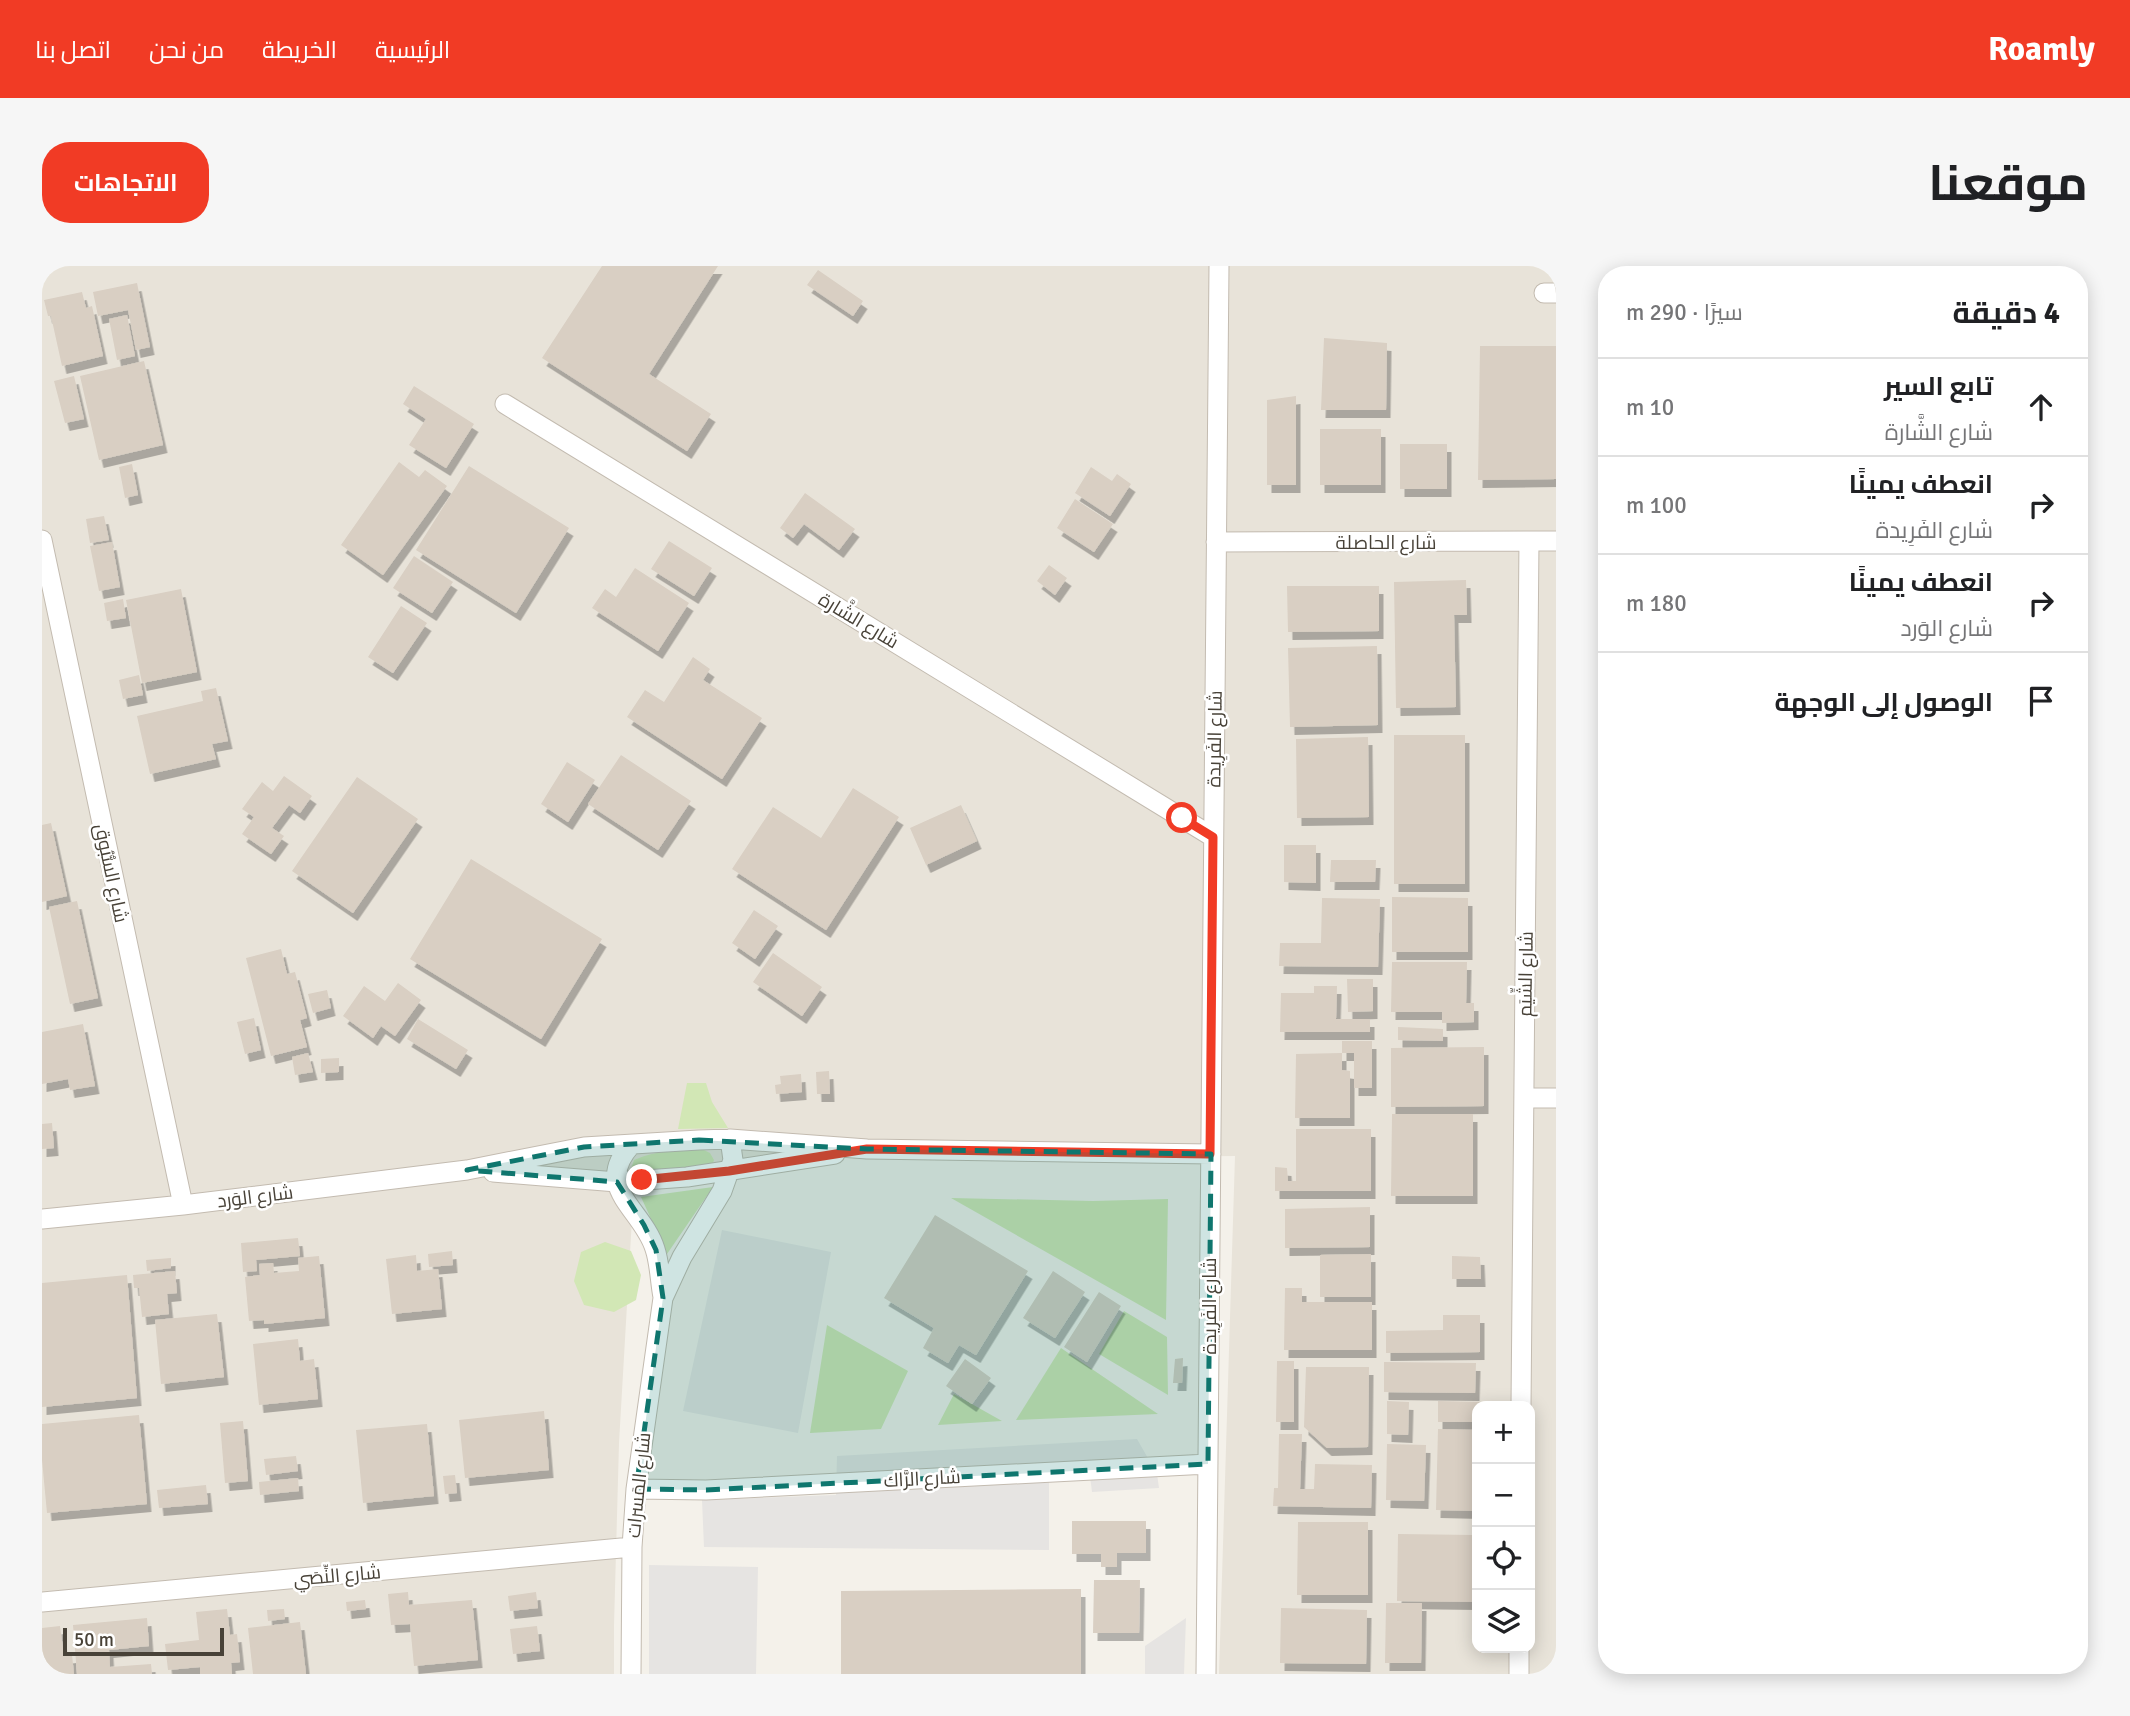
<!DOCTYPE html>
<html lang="ar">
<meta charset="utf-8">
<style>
:root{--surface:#fff;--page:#f6f6f6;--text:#202124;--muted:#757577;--line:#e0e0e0;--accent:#f13b25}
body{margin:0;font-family:Signika,Cairo,sans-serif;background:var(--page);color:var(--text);direction:rtl}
.controls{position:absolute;right:21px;bottom:21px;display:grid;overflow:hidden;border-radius:14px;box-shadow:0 4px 18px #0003}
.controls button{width:63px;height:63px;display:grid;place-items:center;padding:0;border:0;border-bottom:2px solid var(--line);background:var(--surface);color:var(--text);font:35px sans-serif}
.scale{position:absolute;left:21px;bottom:18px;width:161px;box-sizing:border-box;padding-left:7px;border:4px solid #484238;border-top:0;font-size:19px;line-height:24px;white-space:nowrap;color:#484238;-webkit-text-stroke:5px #fff;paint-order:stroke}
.stop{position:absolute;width:21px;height:21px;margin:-16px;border:5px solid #f13b25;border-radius:50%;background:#fff}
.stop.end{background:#f13b25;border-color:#fff;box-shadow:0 2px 7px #0008}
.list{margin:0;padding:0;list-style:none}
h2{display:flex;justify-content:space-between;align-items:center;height:91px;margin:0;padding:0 28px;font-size:30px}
h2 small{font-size:23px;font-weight:400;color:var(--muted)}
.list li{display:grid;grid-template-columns:46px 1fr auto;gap:21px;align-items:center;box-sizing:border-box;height:98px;padding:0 28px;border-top:2px solid var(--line)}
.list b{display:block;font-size:26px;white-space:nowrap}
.list p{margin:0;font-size:23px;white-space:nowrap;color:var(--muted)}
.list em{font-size:23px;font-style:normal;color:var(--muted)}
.icon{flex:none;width:38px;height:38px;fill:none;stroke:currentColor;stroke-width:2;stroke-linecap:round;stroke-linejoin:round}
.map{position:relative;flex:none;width:1514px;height:1408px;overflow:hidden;direction:ltr;border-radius:28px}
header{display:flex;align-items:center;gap:42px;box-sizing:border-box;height:98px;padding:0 35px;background:var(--accent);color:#fff}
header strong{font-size:33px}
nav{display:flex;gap:38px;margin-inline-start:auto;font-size:24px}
.intro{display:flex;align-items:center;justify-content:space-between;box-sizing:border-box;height:168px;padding:0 42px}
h1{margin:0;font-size:49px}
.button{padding:18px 32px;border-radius:28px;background:var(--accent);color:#fff;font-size:24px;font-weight:700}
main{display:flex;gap:42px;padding:0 42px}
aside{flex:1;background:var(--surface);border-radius:28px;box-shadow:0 4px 18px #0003}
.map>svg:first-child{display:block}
.residential{fill:#e8e3d9;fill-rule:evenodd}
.green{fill:#d2e7b5}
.parking{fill:#e6e4e2}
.building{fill:#d9cfc3;filter:url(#shadow)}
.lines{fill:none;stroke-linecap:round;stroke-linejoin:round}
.minor-casing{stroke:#c3bbb0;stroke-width:21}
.minor{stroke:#fff;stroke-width:19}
.route{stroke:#f13b25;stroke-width:9}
.marked{fill:#0f766e;fill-opacity:0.2;stroke:#0f766e;stroke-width:5;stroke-dasharray:14 9;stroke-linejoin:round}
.labels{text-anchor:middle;stroke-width:5;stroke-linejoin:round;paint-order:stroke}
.street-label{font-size:19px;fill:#484238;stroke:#fff}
</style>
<header>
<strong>Roamly</strong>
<nav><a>الرئيسية</a><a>الخريطة</a><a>من نحن</a><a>اتصل بنا</a></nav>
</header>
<div class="intro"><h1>موقعنا</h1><a class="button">الاتجاهات</a></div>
<main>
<aside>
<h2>4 دقيقة<small>سيرًا · 290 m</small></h2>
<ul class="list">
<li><svg class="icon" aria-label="ahead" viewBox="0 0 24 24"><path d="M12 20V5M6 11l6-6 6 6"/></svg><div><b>تابع السير</b><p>شارع الشَّارة</p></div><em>10 m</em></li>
<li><svg class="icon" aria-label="right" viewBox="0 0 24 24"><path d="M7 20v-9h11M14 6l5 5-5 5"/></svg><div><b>انعطف يمينًا</b><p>شارع الفَرِيدة</p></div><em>100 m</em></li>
<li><svg class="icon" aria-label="right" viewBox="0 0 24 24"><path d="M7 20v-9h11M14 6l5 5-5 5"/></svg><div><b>انعطف يمينًا</b><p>شارع الوَرد</p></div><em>180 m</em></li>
<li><svg class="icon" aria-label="arrive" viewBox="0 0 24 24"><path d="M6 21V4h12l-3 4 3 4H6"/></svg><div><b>الوصول إلى الوجهة</b></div></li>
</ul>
</aside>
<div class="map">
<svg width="1514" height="1408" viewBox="0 0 1514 1408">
<defs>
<filter id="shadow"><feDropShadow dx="4.5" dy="8" stdDeviation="0" flood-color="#0004"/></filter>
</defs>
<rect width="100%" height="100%" fill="#f4f1ea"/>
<path class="residential" d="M 0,0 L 1514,0 L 1514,1408 L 1177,1408 L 1193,890 L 986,892 L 736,889 L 592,918 L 577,1177 L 572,1360 L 572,1408 L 0,1408 ZM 1435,1140 L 1488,1140 L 1488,1382 L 1435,1382 Z"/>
<path class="green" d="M 645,817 L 664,817 L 670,836 L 686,862 L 636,863 Z
M 660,883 L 668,887 L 672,894 L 670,900 L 591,906 L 589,903 L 592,894 C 614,884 636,884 660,883 Z
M 671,921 L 625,988 L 599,931 Z
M 909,932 L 1051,935 L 1126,933 L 1124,1054 Z
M 563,976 L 589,985 L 599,1009 L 594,1034 L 572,1046 L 542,1039 L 532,1015 L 539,986 Z
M 1082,1045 L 1125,1071 L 1126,1129 L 1057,1088 Z
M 785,1059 L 866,1105 L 839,1163 L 768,1167 Z
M 1019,1082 L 1116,1148 L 974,1154 Z
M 912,1128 L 960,1155 L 896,1159 Z"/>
<path class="parking" d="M 680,964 L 789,986 L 756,1167 L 641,1145 Z
M 1095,1173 L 1115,1208 L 1117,1222 L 1050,1226 L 1048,1210 L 1007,1212 L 1007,1284 L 662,1281 L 660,1234 L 794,1229 L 795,1190 Z
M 607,1299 L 716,1301 L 714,1408 L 607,1408 Z
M 1144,1352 L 1142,1408 L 1103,1408 L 1103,1380 Z"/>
<path class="building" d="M 560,0 L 676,0 L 607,108 L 669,148 L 645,185 L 500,92 Z
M 776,4 L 821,35 L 811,50 L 765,19 Z
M 95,17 L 108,81 L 94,84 L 86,44 L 56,50 L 51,26 Z
M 40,26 L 44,42 L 50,40 L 61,90 L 20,100 L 9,50 L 6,50 L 2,34 Z
M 85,49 L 93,90 L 75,94 L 67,53 Z
M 1282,72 L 1345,77 L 1344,144 L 1279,144 Z
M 1438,80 L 1514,80 L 1514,213 L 1436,214 Z
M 102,95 L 121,179 L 57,194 L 38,110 Z
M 32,110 L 42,153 L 23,157 L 12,115 Z
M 372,120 L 432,158 L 404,202 L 367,179 L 384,153 L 361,138 Z
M 1254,130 L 1254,219 L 1225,219 L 1225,134 Z
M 1278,163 L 1339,163 L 1339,219 L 1278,219 Z
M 1358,178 L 1405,178 L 1405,223 L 1358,223 Z
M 357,196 L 377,211 L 383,204 L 405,220 L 341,309 L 299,279 Z
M 90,198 L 96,229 L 83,232 L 77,201 Z
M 427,200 L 527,262 L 474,347 L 374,284 Z
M 1049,201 L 1070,215 L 1075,208 L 1089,218 L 1068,250 L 1033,227 Z
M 763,227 L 813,263 L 797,284 L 762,258 L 751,272 L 738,262 Z
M 1033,233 L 1071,258 L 1052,286 L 1015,262 Z
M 62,250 L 67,274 L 48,277 L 44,253 Z
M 627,275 L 670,302 L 652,330 L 609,303 Z
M 70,276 L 78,321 L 57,325 L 48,280 Z
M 372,290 L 411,316 L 390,347 L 351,322 Z
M 1007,299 L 1025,312 L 1013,329 L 995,315 Z
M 593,302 L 647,337 L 616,385 L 550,342 L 563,323 L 574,331 Z
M 1424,314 L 1425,349 L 1412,349 L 1414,441 L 1354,442 L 1352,316 Z
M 1245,320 L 1337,320 L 1337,365 L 1246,366 Z
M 139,323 L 155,406 L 100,417 L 84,334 Z
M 81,333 L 84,352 L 65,355 L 62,337 Z
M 359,340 L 385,357 L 351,407 L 326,391 Z
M 1335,380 L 1336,459 L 1248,461 L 1246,382 Z
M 651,391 L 668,403 L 661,414 L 720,452 L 680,513 L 585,451 L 603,424 L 622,436 Z
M 97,409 L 101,429 L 81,433 L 77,414 Z
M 174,422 L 186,475 L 170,478 L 174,493 L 108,508 L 95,450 L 161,435 L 159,425 Z
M 1352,469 L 1423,469 L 1423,618 L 1352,618 Z
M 1326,471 L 1327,551 L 1255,552 L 1254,473 Z
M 579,489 L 649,535 L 616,584 L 546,538 Z
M 525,496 L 553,514 L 526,556 L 499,538 Z
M 242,510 L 270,530 L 258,547 L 247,539 L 230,562 L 242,570 L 229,588 L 200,568 L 212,551 L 200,543 L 220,516 L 231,525 Z
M 315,511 L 376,553 L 311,647 L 250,605 Z
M 811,522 L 857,551 L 784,664 L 690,603 L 731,541 L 779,572 Z
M 919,539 L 935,575 L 884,599 L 868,562 Z
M 9,557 L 25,630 L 0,636 L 0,559 Z
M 1242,579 L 1274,579 L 1274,617 L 1242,616 Z
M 429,593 L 560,673 L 499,773 L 368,693 Z
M 1289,594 L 1334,594 L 1333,616 L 1288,616 Z
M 1350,631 L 1426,632 L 1426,686 L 1350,686 Z
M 1280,632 L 1338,633 L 1336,701 L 1237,700 L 1238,677 L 1279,677 Z
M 35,635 L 56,732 L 28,738 L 7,641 Z
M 712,644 L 736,660 L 713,693 L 690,677 Z
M 239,683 L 245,708 L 253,706 L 265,752 L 258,754 L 265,781 L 229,790 L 204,692 Z
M 731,687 L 780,721 L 760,750 L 711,716 Z
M 1350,696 L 1425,696 L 1424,737 L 1432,737 L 1432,756 L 1400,757 L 1400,746 L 1349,746 Z
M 1305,713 L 1331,713 L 1331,745 L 1306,746 Z
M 356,717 L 379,734 L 353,770 L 339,760 L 331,772 L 301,750 L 322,720 L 343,735 Z
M 1272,720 L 1295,720 L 1294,753 L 1328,753 L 1328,766 L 1238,766 L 1239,727 L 1272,727 Z
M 285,724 L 289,742 L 271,747 L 266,728 Z
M 212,752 L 219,784 L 203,788 L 195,756 Z
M 376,753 L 426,784 L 414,803 L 365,773 Z
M 41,758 L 53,820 L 28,824 L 26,813 L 0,818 L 0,766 Z
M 1356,761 L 1401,763 L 1401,775 L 1356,774 Z
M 1300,775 L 1330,775 L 1330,822 L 1312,822 L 1312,787 L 1300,787 Z
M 1442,781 L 1442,840 L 1349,841 L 1349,782 Z
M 266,787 L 271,806 L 253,809 L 250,791 Z
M 1300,787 L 1300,804 L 1308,805 L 1308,852 L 1253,852 L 1254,788 Z
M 297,792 L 297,806 L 279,807 L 279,793 Z
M 787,805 L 788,828 L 775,828 L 774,806 Z
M 759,808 L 760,826 L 734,828 L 733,819 L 739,818 L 738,810 Z
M 1350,848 L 1431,848 L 1431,930 L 1349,930 Z
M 10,857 L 12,882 L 0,883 L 0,858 Z
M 1254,863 L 1329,863 L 1329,925 L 1233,925 L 1233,901 L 1245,902 L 1246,915 L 1254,915 Z
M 1328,941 L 1328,981 L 1243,982 L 1243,943 Z
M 893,949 L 986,1005 L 934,1089 L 917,1079 L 906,1097 L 881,1082 L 892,1062 L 842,1032 Z
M 256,972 L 258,990 L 214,994 L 215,1005 L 201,1006 L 199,977 Z
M 410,985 L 411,999 L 387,1001 L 386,988 Z
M 1329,988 L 1329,1031 L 1278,1031 L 1278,989 Z
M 374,989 L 375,1005 L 396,1003 L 400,1043 L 350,1048 L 344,993 Z
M 277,990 L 283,1052 L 222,1058 L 222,1054 L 207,1055 L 203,1011 L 218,1009 L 217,998 L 231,997 L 232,1007 L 257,1005 L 256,992 Z
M 1410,990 L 1438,991 L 1439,1013 L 1410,1013 Z
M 129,992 L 129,1002 L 105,1005 L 104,994 Z
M 133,1005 L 135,1027 L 125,1028 L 127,1048 L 100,1051 L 97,1022 L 92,1022 L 91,1009 Z
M 1011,1005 L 1043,1026 L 1013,1072 L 981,1052 Z
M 85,1009 L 95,1132 L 0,1141 L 0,1017 Z
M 1243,1022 L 1260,1022 L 1260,1036 L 1330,1036 L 1330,1084 L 1242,1084 Z
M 1057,1026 L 1079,1040 L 1045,1096 L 1022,1081 Z
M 175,1048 L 182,1111 L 119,1118 L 113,1054 Z
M 1401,1049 L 1438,1049 L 1438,1086 L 1344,1087 L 1344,1065 L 1401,1064 Z
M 256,1073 L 258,1095 L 272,1093 L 276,1133 L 217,1139 L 211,1078 Z
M 1141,1092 L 1140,1117 L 1131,1117 L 1133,1093 Z
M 923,1093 L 949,1112 L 930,1138 L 904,1120 Z
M 1235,1095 L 1252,1095 L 1252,1156 L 1234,1156 Z
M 1342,1096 L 1434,1097 L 1433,1127 L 1342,1126 Z
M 1264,1101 L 1327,1101 L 1326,1181 L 1285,1182 L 1262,1161 Z
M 1345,1135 L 1367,1136 L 1366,1169 L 1345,1168 Z
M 1396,1135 L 1441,1136 L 1441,1140 L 1435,1140 L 1435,1156 L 1396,1156 Z
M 502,1145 L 507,1204 L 423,1212 L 417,1154 Z
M 97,1149 L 105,1238 L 5,1247 L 0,1194 L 0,1158 Z
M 201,1155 L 206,1215 L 183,1217 L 178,1157 Z
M 385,1158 L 392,1230 L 321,1237 L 314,1164 Z
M 1396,1163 L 1435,1164 L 1435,1245 L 1394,1244 Z
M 1237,1168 L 1260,1168 L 1258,1223 L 1272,1223 L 1273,1198 L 1330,1199 L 1329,1242 L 1231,1240 L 1232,1222 L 1236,1222 Z
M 1345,1178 L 1384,1179 L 1382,1235 L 1344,1234 Z
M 254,1190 L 256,1205 L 224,1209 L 222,1193 Z
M 413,1209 L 415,1227 L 403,1228 L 401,1210 Z
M 256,1212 L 257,1225 L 218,1229 L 217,1216 Z
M 164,1219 L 166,1238 L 117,1242 L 115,1224 Z
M 1030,1255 L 1104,1255 L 1104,1287 L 1075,1287 L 1075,1301 L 1059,1301 L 1059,1288 L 1030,1288 Z
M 1256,1256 L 1326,1256 L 1326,1329 L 1255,1329 Z
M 1356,1268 L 1432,1269 L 1431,1336 L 1355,1335 Z
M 1052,1314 L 1098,1314 L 1097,1367 L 1051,1367 Z
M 1039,1323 L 1039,1408 L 799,1408 L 799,1325 Z
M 366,1326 L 367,1339 L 430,1334 L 436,1394 L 372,1400 L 368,1358 L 349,1359 L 346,1328 Z
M 494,1326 L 496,1342 L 468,1345 L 466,1330 Z
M 323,1334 L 324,1343 L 305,1345 L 304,1336 Z
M 1344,1337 L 1380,1337 L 1379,1397 L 1343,1397 Z
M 1239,1342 L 1325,1344 L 1324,1398 L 1238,1397 Z
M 185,1343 L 188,1369 L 195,1368 L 198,1396 L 189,1397 L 190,1408 L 158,1408 L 158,1401 L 126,1404 L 123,1378 L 157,1374 L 154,1346 Z
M 242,1343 L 243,1353 L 226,1355 L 225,1344 Z
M 105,1352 L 107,1380 L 67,1384 L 68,1401 L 109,1398 L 110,1408 L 35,1408 L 31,1359 Z
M 258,1356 L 264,1408 L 211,1408 L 206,1362 Z
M 18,1360 L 22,1390 L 30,1389 L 32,1408 L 0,1408 L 0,1362 Z
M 495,1360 L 498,1385 L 471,1388 L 468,1363 Z"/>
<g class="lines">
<g class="minor-casing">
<path id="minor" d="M 1502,27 L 1514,27
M 463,138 L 1171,571
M 0,274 L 141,939
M 1174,276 L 1514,275
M 1482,832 L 1514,832
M 589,879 C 550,922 601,943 613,983 C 618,998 618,1016 621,1031
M 451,906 L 575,916 L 645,911 L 793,888
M 0,953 L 141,939 L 425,904 L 542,881 L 657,874 L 688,873 L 825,883 L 1169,888
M 1479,1140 L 1487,275
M 594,1223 L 664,1224 L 1166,1198
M 0,1336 L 590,1281
M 589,1408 L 590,1281 L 594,1223 L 621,1032 L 640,991 L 680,925 L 691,894 L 688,873
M 1164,1408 L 1177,0
M 1477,1408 L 1477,1382"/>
</g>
<use href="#minor" class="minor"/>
</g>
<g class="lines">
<path class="route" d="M 600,914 L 687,905 L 825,883 L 1168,888 L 1171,571 L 1140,552"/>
</g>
<path class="marked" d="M 657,874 L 825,883 L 1169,888 L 1166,1198 L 664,1224 L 594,1223 L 621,1032 L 614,984 L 602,959 L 575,916 L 425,904 L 542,881 Z"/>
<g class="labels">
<g class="street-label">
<text x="1344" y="283">شارع الحاصلة</text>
<text transform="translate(817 354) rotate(31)" y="7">شارع الشَّارة</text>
<text transform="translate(1172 473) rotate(-89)" y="7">شارع الفَرِيدة</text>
<text transform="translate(70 607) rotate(78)" y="7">شارع السُّبُوق</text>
<text transform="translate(1483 708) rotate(-89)" y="7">شارع الشِّيَم</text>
<text transform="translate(213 930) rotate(-7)" y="7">شارع الوَرد</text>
<text transform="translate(1167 1040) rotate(-90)" y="7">شارع الفَرِيدة</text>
<text transform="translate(880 1212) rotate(-3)" y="7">شارع الرَّاك</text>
<text transform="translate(596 1219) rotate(-84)" y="7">شارع المَسرات</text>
<text transform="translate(295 1309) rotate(-5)" y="7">شارع النِّصَي</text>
</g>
</g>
</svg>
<div class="controls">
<button>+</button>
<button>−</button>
<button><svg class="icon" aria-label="locate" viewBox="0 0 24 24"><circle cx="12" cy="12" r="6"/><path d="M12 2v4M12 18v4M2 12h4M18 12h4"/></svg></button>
<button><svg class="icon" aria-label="layers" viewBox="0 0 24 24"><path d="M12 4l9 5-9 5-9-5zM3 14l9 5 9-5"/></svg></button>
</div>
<div class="scale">50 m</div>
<div class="stop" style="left:1140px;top:552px"></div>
<div class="stop end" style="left:600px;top:914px"></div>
</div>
</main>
